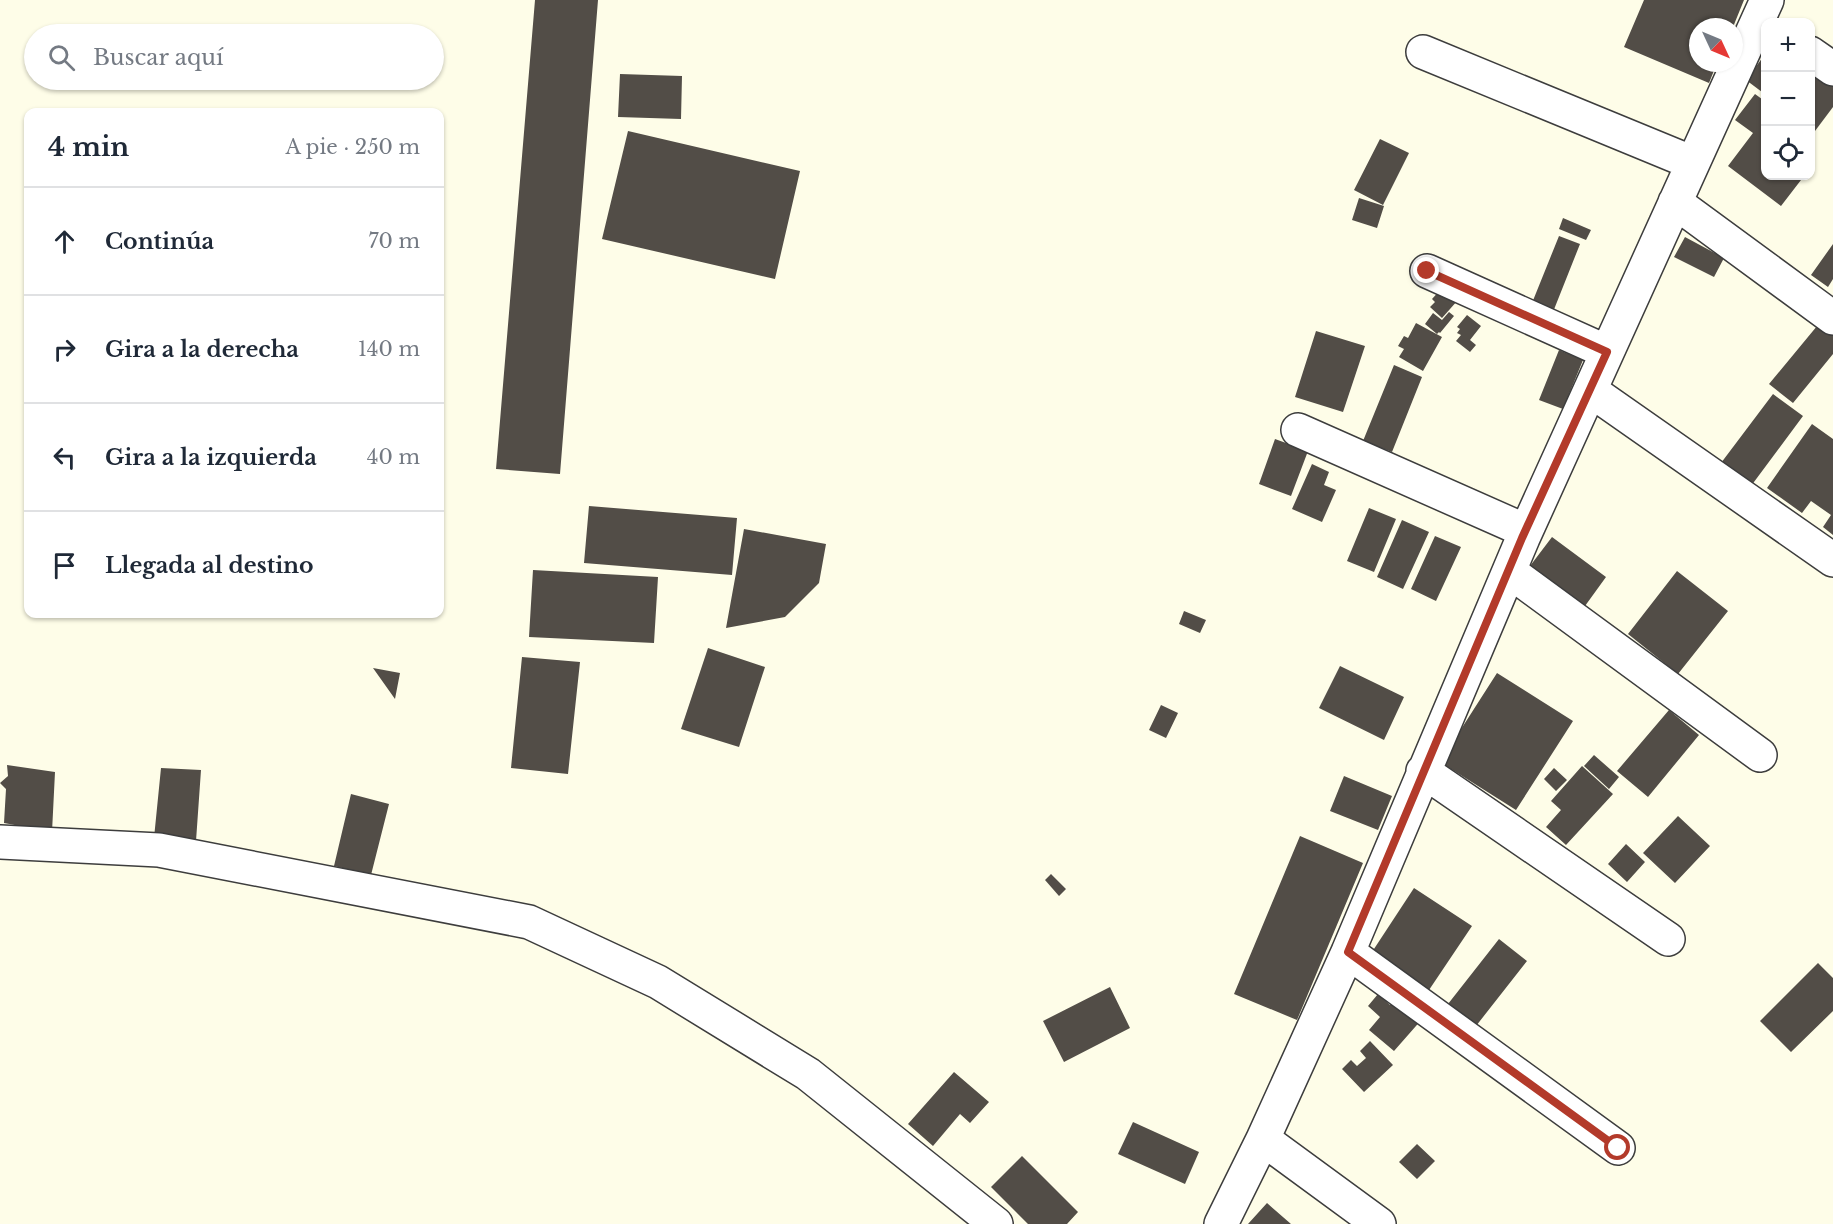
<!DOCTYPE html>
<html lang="es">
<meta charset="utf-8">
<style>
:root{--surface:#fff;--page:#f6f6f7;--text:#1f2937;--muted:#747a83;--line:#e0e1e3}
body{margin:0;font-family:"Libre Baskerville",serif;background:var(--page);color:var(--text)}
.controls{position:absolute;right:18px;top:18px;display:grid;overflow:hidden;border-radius:12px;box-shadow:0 2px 4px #0004}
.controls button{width:54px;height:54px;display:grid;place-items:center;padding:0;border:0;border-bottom:2px solid var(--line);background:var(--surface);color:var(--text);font:30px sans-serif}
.compass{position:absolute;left:1689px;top:18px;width:54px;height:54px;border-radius:50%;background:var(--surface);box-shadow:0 2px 4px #0004;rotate:134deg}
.stop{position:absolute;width:18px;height:18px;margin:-14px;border:4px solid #b33a2a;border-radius:50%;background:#fff}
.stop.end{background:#b33a2a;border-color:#fff;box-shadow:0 2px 6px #0008}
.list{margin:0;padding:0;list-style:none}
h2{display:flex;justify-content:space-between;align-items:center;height:78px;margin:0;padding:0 24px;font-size:26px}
h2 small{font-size:20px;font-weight:400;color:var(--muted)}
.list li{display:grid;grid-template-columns:39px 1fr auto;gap:18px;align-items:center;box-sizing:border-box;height:108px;padding:0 24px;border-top:2px solid var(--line)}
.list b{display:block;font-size:22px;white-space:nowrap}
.list em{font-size:20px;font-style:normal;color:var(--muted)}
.icon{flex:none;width:33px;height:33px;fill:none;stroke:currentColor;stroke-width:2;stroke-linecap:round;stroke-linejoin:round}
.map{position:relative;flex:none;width:1833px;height:1224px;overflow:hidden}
.search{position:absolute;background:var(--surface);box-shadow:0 2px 4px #0004;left:24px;top:24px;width:420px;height:66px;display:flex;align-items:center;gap:15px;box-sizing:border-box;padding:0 21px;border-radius:33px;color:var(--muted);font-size:22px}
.panel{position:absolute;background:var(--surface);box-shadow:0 2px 4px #0004;left:24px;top:108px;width:420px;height:510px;border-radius:12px}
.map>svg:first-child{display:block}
.building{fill:#524d47}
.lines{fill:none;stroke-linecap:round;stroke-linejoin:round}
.minor-casing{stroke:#3d3d3d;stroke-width:36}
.minor{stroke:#fff;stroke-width:33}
.route{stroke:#b33a2a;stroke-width:8}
</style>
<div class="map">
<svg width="1833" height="1224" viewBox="0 0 1833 1224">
<rect width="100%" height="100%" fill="#fefde8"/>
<path class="building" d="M 535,0 L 598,0 L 560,474 L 496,469 Z
M 1644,0 L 1744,0 L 1733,27 L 1698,27 L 1698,63 L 1717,63 L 1709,83 L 1624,47 Z
M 1766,53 L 1766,95 L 1746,80 Z
M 1810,69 L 1833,86 L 1833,107 L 1815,131 L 1810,127 Z
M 620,74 L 682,76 L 681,119 L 618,117 Z
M 1755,94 L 1766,102 L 1766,176 L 1796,176 L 1801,180 L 1781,206 L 1728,166 L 1753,133 L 1735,120 Z
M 628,131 L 800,171 L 775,279 L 602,239 Z
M 1380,139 L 1409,153 L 1383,205 L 1354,190 Z
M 1359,198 L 1384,206 L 1377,228 L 1352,220 Z
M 1563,218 L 1591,230 L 1586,240 L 1559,229 Z
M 1559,236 L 1580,244 L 1553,312 L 1532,303 Z
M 1685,237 L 1724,258 L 1714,277 L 1674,257 Z
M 1833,244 L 1833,279 L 1828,287 L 1811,275 Z
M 1442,288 L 1458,300 L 1442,318 L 1430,307 L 1435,302 L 1432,299 Z
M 1449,312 L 1454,316 L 1440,333 L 1439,332 L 1437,334 L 1425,324 L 1433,313 L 1442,320 Z
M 1467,315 L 1481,326 L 1470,340 L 1476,345 L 1470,352 L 1456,341 L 1461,335 L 1457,333 L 1460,329 L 1457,327 Z
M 1822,320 L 1833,329 L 1833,354 L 1793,403 L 1769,384 Z
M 1416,323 L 1442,337 L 1423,371 L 1399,357 L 1404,349 L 1398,346 L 1404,336 L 1408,338 Z
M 1316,331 L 1365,346 L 1343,412 L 1295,397 Z
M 1559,350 L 1583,360 L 1563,409 L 1539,400 Z
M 1394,365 L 1422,377 L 1392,452 L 1363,441 Z
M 1773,394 L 1803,416 L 1751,486 L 1721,463 Z
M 1812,424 L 1833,439 L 1833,535 L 1823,527 L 1831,515 L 1811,501 L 1802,513 L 1767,488 Z
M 1275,439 L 1308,451 L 1291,496 L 1259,484 Z
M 1312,464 L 1329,472 L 1324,485 L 1336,490 L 1322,522 L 1292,509 Z
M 589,506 L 737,518 L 732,575 L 584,563 Z
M 1369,508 L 1396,519 L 1374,572 L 1347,561 Z
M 1402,520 L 1429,532 L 1403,589 L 1377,577 Z
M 744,529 L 826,544 L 819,583 L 785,617 L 726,628 Z
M 1435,536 L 1461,547 L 1436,601 L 1411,589 Z
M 1552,537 L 1606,577 L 1585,606 L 1530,566 Z
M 533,570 L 658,577 L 654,643 L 529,637 Z
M 1677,571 L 1728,611 L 1678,674 L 1628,634 Z
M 1184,611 L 1206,620 L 1200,633 L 1179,624 Z
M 708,648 L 765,667 L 739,747 L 681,729 Z
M 522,657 L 580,662 L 568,774 L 511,768 Z
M 1340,666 L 1404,697 L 1384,740 L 1319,708 Z
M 373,668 L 400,673 L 395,699 Z
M 1497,673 L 1573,721 L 1516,810 L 1440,762 Z
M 1161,705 L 1178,713 L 1166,738 L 1149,730 Z
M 1669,710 L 1699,735 L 1648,797 L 1617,771 Z
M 1594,755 L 1619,777 L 1609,789 L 1584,766 Z
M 7,765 L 55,772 L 52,832 L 4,823 L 6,789 L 0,783 L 8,776 Z
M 1582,766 L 1613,794 L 1566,845 L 1546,827 L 1561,810 L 1551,801 Z
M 161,768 L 201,770 L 196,841 L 154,838 Z
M 1554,768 L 1567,780 L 1556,791 L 1544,779 Z
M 1344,776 L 1392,796 L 1378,830 L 1330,811 Z
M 351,794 L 389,804 L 371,875 L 334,866 Z
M 1678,816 L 1710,846 L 1675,883 L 1643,853 Z
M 1300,836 L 1363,863 L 1297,1020 L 1234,994 Z
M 1626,844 L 1645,862 L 1627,882 L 1608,864 Z
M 1051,874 L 1066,889 L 1059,896 L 1045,880 Z
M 1414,888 L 1472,926 L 1429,990 L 1372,952 Z
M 1499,939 L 1527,961 L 1476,1026 L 1448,1004 Z
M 1818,963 L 1833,978 L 1833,1011 L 1791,1052 L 1760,1021 Z
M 1110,987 L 1130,1028 L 1064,1062 L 1043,1021 Z
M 1378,994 L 1390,1005 L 1394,1001 L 1423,1018 L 1394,1051 L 1369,1030 L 1380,1017 L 1368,1006 Z
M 1370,1041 L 1393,1065 L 1364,1092 L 1342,1069 L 1351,1060 L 1357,1066 L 1366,1058 L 1360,1051 Z
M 954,1072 L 989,1102 L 970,1123 L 960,1114 L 933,1146 L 908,1124 Z
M 1133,1122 L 1199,1152 L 1185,1184 L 1118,1154 Z
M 1417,1144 L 1435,1161 L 1417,1179 L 1399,1162 Z
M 1022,1156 L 1078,1212 L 1067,1224 L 1028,1224 L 991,1187 Z
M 1267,1203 L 1291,1224 L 1248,1224 Z"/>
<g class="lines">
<g class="minor-casing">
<path id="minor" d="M 1423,52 L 1693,163
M 1810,53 L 1833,69
M 1675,202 L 1833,318
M 1427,271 L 1607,352
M 1590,390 L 1833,560
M 1298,430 L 1526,531
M 1509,571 L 1760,755
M 1423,771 L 1668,939
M 0,842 L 159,850 L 529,922 L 658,982 L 808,1074 L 996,1224
M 1348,952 L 1618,1148
M 1263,1139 L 1379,1224
M 1221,1224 L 1263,1139 L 1348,952 L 1523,538 L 1767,0"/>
</g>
<use href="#minor" class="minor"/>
</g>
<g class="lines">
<path class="route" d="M 1427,271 L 1607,352 L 1522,538 L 1348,952 L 1618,1148"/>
</g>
</svg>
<div class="controls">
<button>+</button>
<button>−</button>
<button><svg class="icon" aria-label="locate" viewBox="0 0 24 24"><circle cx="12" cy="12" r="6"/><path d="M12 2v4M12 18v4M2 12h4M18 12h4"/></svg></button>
</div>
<svg class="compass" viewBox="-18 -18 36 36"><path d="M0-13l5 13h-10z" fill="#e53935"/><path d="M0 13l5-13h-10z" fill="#747a83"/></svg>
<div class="stop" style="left:1618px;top:1148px"></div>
<div class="stop end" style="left:1427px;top:271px"></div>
<div class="search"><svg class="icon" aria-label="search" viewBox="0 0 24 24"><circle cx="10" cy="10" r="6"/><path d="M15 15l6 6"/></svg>Buscar aquí</div>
<section class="panel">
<h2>4 min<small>A pie · 250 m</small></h2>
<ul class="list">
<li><svg class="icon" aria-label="ahead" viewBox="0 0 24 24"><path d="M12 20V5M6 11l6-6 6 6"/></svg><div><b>Continúa</b></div><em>70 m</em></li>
<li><svg class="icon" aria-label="right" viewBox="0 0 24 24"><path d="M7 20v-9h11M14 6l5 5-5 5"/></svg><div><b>Gira a la derecha</b></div><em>140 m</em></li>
<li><svg class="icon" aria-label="left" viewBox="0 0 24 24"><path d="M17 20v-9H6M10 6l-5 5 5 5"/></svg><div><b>Gira a la izquierda</b></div><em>40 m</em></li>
<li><svg class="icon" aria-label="arrive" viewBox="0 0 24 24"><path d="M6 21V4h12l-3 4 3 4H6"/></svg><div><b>Llegada al destino</b></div></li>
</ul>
</section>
</div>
